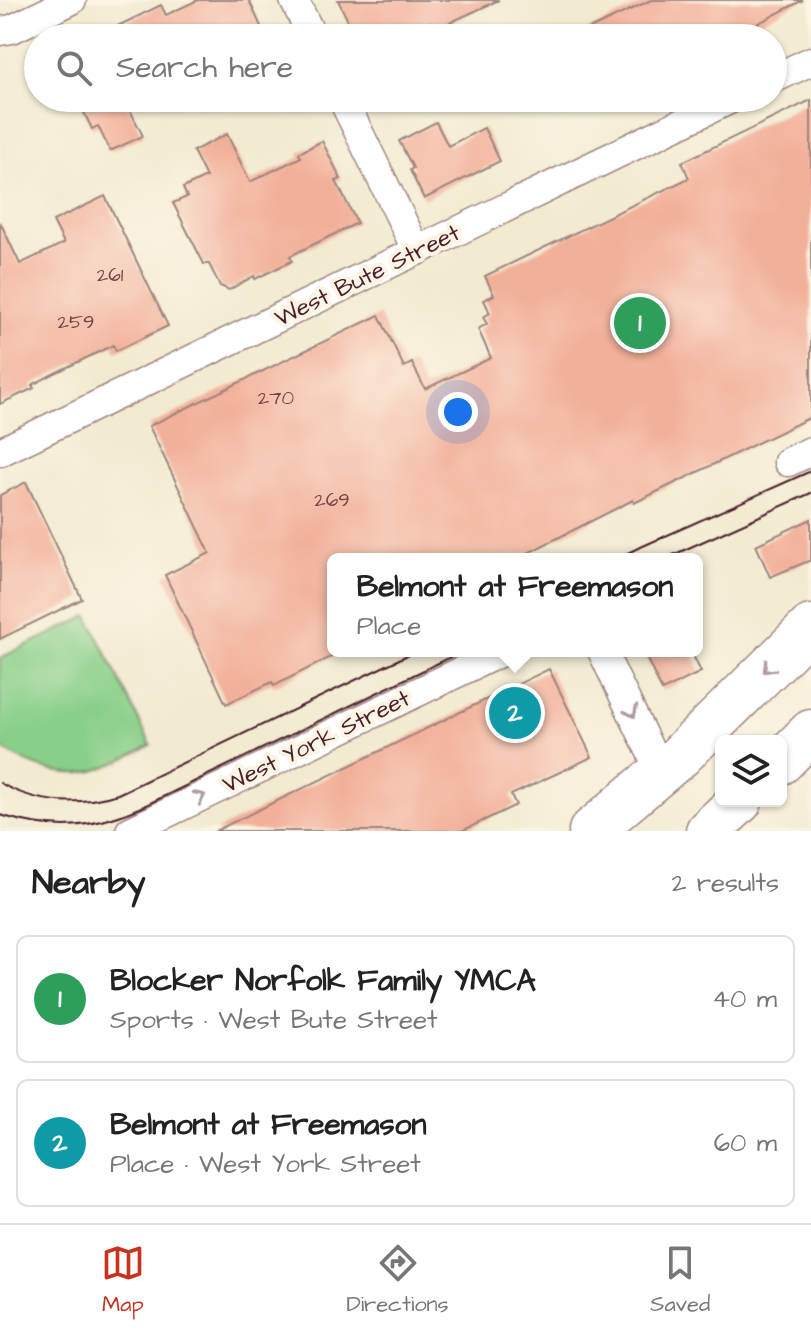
<!DOCTYPE html>
<meta charset="utf-8">
<style>
:root{--surface:#fff;--page:#f6f6f6;--text:#222;--muted:#767676;--line:#e0e0e0;--accent:#c8321e}
body{margin:0;font-family:"Architects Daughter",sans-serif;background:var(--page);color:var(--text)}
.controls{position:absolute;right:24px;bottom:24px;display:grid;overflow:hidden;border-radius:12px;box-shadow:0 2px 6px #0004}
.controls button{width:72px;height:72px;display:grid;place-items:center;padding:0;border:0;border-bottom:2px solid var(--line);background:var(--surface);color:var(--text);font:40px sans-serif}
.you{position:absolute;left:458px;top:412px;width:28px;height:28px;margin:-20px;border:6px solid #fff;border-radius:50%;background:#1a73e8;box-shadow:0 0 0 12px #1a73e833}
.badge{display:grid;place-items:center;width:52px;height:52px;border-radius:50%;background:var(--accent);color:#fff;font-size:26px;font-weight:700}
.pin{position:absolute;translate:-50% -50%;border:4px solid #fff;box-shadow:0 2px 8px #0006}
.popup{position:absolute;left:327px;top:553px;width:376px;height:104px;box-sizing:border-box;display:grid;place-content:center;border-radius:12px;background:var(--surface);filter:drop-shadow(0 2px 6px #0005);font-size:26px;white-space:nowrap;color:var(--muted)}
.popup b{font-size:30px;color:var(--text)}
.popup::after{content:'';position:absolute;left:50%;top:100%;margin-left:-16px;border:16px solid transparent;border-top-color:var(--surface)}
.list{margin:0;padding:0;list-style:none}
h2{display:flex;justify-content:space-between;align-items:center;height:104px;margin:0;padding:0 32px;font-size:34px}
h2 small{font-size:26px;font-weight:400;color:var(--muted)}
.list li{display:grid;grid-template-columns:52px 1fr auto;gap:24px;align-items:center;box-sizing:border-box;height:128px;margin:0 16px 16px;padding:0 16px;border:2px solid var(--line);border-radius:12px}
.list b{display:block;font-size:30px;white-space:nowrap}
.list p{margin:0;font-size:26px;white-space:nowrap;color:var(--muted)}
.list em{font-size:26px;font-style:normal;color:var(--muted)}
.icon{flex:none;width:44px;height:44px;fill:none;stroke:currentColor;stroke-width:2;stroke-linecap:round;stroke-linejoin:round}
.map{position:relative;flex:none;width:811px;height:831px;overflow:hidden}
.search{position:absolute;background:var(--surface);box-shadow:0 2px 6px #0004;left:24px;right:24px;top:24px;height:88px;display:flex;align-items:center;gap:20px;box-sizing:border-box;padding:0 28px;border-radius:44px;color:var(--muted);font-size:30px}
.sheet{height:392px;background:var(--surface)}
nav{display:flex;justify-content:space-around;align-items:center;box-sizing:border-box;height:112px;border-top:2px solid var(--line);background:var(--surface);font-size:22px;color:var(--muted)}
nav a{display:grid;justify-items:center;gap:4px}
nav .on{color:var(--accent)}
.map>svg:first-child{display:block}
.green{fill:#88cf89;stroke:#69775a;stroke-width:2}
.building{fill:#f2af99}
.lines{fill:none;stroke-linecap:round;stroke-linejoin:round}
.minor-casing{stroke:#9e857e;stroke-width:31}
.primary-casing{stroke:#9e857e;stroke-width:47}
.minor{stroke:#fff;stroke-width:28}
.primary{stroke:#fff;stroke-width:44}
.tram{stroke:#4a1f2b;stroke-width:2}
.oneway{stroke:#ae9aa0}
.labels{text-anchor:middle;stroke-width:8;stroke-linejoin:round;paint-order:stroke}
.number-label{font-size:20px;fill:#744346}
.street-label{font-size:24px;fill:#4a1f2b;stroke:#fcf5e5}
</style>
<div class="map">
<svg width="811" height="831" viewBox="0 0 811 831">
<rect width="100%" height="100%" fill="#fcf5e5"/>
<filter id="ink" filterUnits="userSpaceOnUse"><feTurbulence type="fractalNoise" baseFrequency=".0125" numOctaves="2"/><feDisplacementMap in="SourceGraphic" scale="16" xChannelSelector="R" yChannelSelector="G"/><feConvolveMatrix kernelMatrix="1 2 1 2 8 2 1 2 1" color-interpolation-filters="sRGB"/></filter>
<filter id="wash" filterUnits="userSpaceOnUse"><feTurbulence type="fractalNoise" baseFrequency=".006" numOctaves="4" result="noise"/><feDisplacementMap in="SourceGraphic" scale="32" xChannelSelector="R" yChannelSelector="G"/><feGaussianBlur stdDeviation="1.8" result="paint"/><feColorMatrix in="noise" values="0 0 0 0 0 0 0 0 0 0 0 0 0 0 0 0 0 1.4 0 .05"/><feComposite in="paint" operator="in"/></filter>
<g filter="url(#wash)">
<rect width="100%" height="100%" fill="#f2ebd1"/>
<path class="green" d="M 88,616 L 151,745 C 135,753 118,763 100,769 C 67,781 27,766 0,747 L 0,658 Z"/>
<g id="blocks">
<path class="building" d="M 198,0 L 249,0 L 263,31 L 248,38 L 93,38 L 161,5 L 166,15 Z
M 338,0 L 499,0 L 434,30 L 430,22 L 397,38 L 356,38 Z
M 651,0 L 803,0 L 730,38 L 570,38 Z
M 77,98 L 124,98 L 143,136 L 110,151 L 98,126 L 92,129 Z
M 811,100 L 811,417 L 634,503 L 633,500 L 516,559 L 333,559 L 333,656 L 274,686 L 272,682 L 226,704 L 165,575 L 210,553 L 149,426 L 379,315 L 404,367 L 412,363 L 425,389 L 491,358 L 478,329 L 487,324 L 483,317 L 490,313 L 484,300 L 494,295 L 485,276 L 689,178 L 682,162 Z
M 436,122 L 448,146 L 484,128 L 500,161 L 424,199 L 410,170 L 413,168 L 399,141 Z
M 227,134 L 250,182 L 301,157 L 299,153 L 322,141 L 341,179 L 336,181 L 357,223 L 290,256 L 292,261 L 255,279 L 254,276 L 229,290 L 220,286 L 209,264 L 204,264 L 173,203 L 187,197 L 183,188 L 206,177 L 193,151 Z
M 105,196 L 168,326 L 116,351 L 113,345 L 55,373 L 32,385 L 34,388 L 0,404 L 0,222 L 20,264 L 64,243 L 53,221 Z
M 26,482 L 82,599 L 0,639 L 0,495 Z
M 811,519 L 811,560 L 770,577 L 756,545 Z
M 643,651 L 691,651 L 701,672 L 662,691 Z
M 549,669 L 592,757 L 511,795 L 516,805 L 462,831 L 215,831 Z"/>
</g>
</g>
<g filter="url(#ink)">
<use href="#blocks" fill-opacity="0" stroke="#9e857e" stroke-width="2"/>
<g class="lines">
<g class="minor-casing">
<path id="minor" d="M 294,0 L 313,38
M 0,31 L 12,29 L 72,0
M 773,79 L 811,61
M 342,98 L 417,251
M 0,452 L 733,98
M 788,462 L 811,451
M 602,651 L 661,773
M 130,831 L 503,651"/>
</g>
<g class="primary-casing">
<path id="primary" d="M 781,762 L 811,732
M 591,831 L 680,756 L 811,627
M 708,831 L 740,801"/>
</g>
<use href="#minor" class="minor"/>
<use href="#primary" class="primary"/>
<path class="tram" d="M 614,559 L 811,471
M 664,559 L 811,493
M 0,783 C 37,804 78,806 118,794 L 416,651
M 0,815 C 53,831 88,830 140,808 L 463,651"/>
</g>
<defs><path id="oneway-chevron" d="M-2-3.5L2.5 0L-2 3.5" fill="none" stroke-width="1.6" stroke-linecap="round" stroke-linejoin="round" transform="scale(2)"/></defs>
<g class="oneway">
<use href="#oneway-chevron" transform="translate(768 668) rotate(135)"/>
<use href="#oneway-chevron" transform="translate(632 712) rotate(64)"/>
<use href="#oneway-chevron" transform="translate(200 797) rotate(-26)"/>
</g>
</g>
<g class="labels">
<g class="number-label">
<text x="110" y="281">261</text>
<text x="76" y="328">259</text>
<text x="276" y="404">270</text>
<text x="332" y="506">269</text>
</g>
<g class="street-label">
<text transform="translate(367 275) rotate(-26)" y="8">West Bute Street</text>
<text transform="translate(316 741) rotate(-26)" y="8">West York Street</text>
</g>
</g>
</svg>
<div class="controls">
<button><svg class="icon" aria-label="layers" viewBox="0 0 24 24"><path d="M12 4l9 5-9 5-9-5zM3 14l9 5 9-5"/></svg></button>
</div>
<div class="you"></div>
<div class="pin badge" style="left:640px;top:323px;background:#2e9e5b">1</div>
<div class="pin badge" style="left:515px;top:713px;background:#0f9aa8">2</div>
<div class="popup"><b>Belmont at Freemason</b>Place</div>
<div class="search"><svg class="icon" aria-label="search" viewBox="0 0 24 24"><circle cx="10" cy="10" r="6"/><path d="M15 15l6 6"/></svg>Search here</div>
</div>
<section class="sheet">
<h2>Nearby<small>2 results</small></h2>
<ul class="list">
<li><span class="badge" style="background:#2e9e5b">1</span><div><b>Blocker Norfolk Family YMCA</b><p>Sports · West Bute Street</p></div><em>40 m</em></li>
<li><span class="badge" style="background:#0f9aa8">2</span><div><b>Belmont at Freemason</b><p>Place · West York Street</p></div><em>60 m</em></li>
</ul>
</section>
<nav>
<a class="on"><svg class="icon" aria-label="map" viewBox="0 0 24 24"><path d="M3 6l6-2 6 2 6-2v14l-6 2-6-2-6 2zM9 4v14M15 6v14"/></svg>Map</a>
<a><svg class="icon" aria-label="directions" viewBox="0 0 24 24"><path d="M12 3l9 9-9 9-9-9zM9 14v-3h6M13 9l2 2-2 2"/></svg>Directions</a>
<a><svg class="icon" aria-label="saved" viewBox="0 0 24 24"><path d="M7 4h10v16l-5-4-5 4z"/></svg>Saved</a>
</nav>
